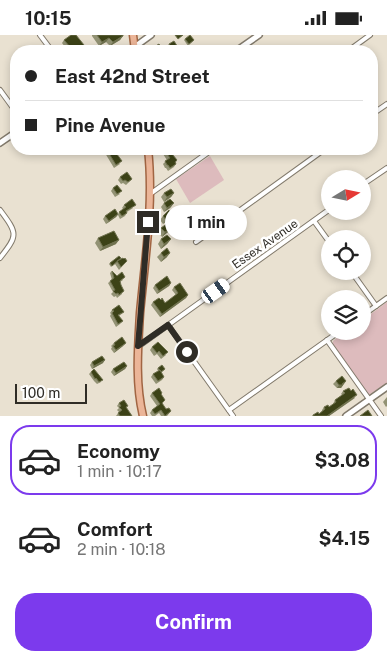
<!DOCTYPE html>
<html lang="en">
<head>
<meta charset="utf-8">
<style>
	:root { --surface:#fff; --page:#f2f2f2; --text:#222; --muted:#767676; --line:#e0e0e0; --accent:#7c3aed }
	body { margin:0; font-family:"Public Sans",sans-serif; background:var(--page); color:var(--text); height:100vh; display:flex; flex-direction:column; font-size:19px; white-space:nowrap }
	* { box-sizing:border-box; margin:0 }
	p { font-size:16px; color:var(--muted) }
	.icon { flex:none; width:28px; height:28px; fill:none; stroke:currentColor; stroke-width:2; stroke-linecap:round; stroke-linejoin:round }
	.map { position:relative; height:381px; overflow:hidden }
	.side { display:flex; flex-direction:column; background:var(--surface); flex:1 }
	.side>* { flex:none }
	.top-card { position:absolute; left:10px; top:10px; width:368px; height:110px; border-radius:20px; box-shadow:0 2px 8px #0003; display:grid; align-content:center; height:110px; padding:0 15px; background:var(--surface) }
	.needle { width:32px; rotate:80deg }
	.tools { position:absolute; left:321px; top:135px; display:grid; gap:10px }
	.tools a { display:grid; place-items:center; width:50px; height:50px; border-radius:50%; background:var(--surface); box-shadow:0 2px 8px #0003; font-size:25px }
	.scale { position:absolute; left:15px; bottom:12px; width:72px; box-sizing:border-box; padding-left:5px; border:2px solid #2f2c26; border-top:0; font-size:14px; line-height:18px; white-space:nowrap; color:#2f2c26; -webkit-text-stroke:4px #fff; paint-order:stroke }
	.end { position:absolute; width:22px; height:22px; margin:-11px; border:6px solid #2f2c26; background:#fff; box-shadow:0 0 0 2px #fff }
	.from { border-radius:50% }
	.bubble { position:absolute; height:35px; border-radius:18px; background:var(--surface); box-shadow:0 2px 8px #0003; font-size:16px; font-weight:700; line-height:35px; text-align:center }
	.car { position:absolute; width:15px; height:30px; margin:-15px -8px; border-radius:6px; box-shadow:0 0 4px 1px #0007; background:linear-gradient(#fff 24%,#345 0 40%,#fff 0 76%,#345 0 86%,#fff 0) }
	.top-card b { display:flex; align-items:center; gap:18px; height:48px; font-size:19px }
	.top-card b+b { border-top:1px solid var(--line) }
	.top-card i { width:12px; height:12px; background:var(--text) }
	ul { padding:9px 0 0; list-style:none }
	li { display:flex; align-items:center; gap:15px; height:70px; margin:0 10px 8px; padding:0 5px; border:2px solid transparent; border-radius:20px }
	li div { flex:1 }
	li b { display:block; font-size:19px }
	li em { font-style:normal; font-weight:700 }
	li.active { border-color:var(--accent) }
	li>.icon { width:45px; height:45px; stroke-width:1.5 }
	.primary-button { display:flex; gap:10px; margin-top:auto; padding:10px 15px }
	.primary-button a { flex:1; height:58px; border-radius:20px; background:var(--accent); color:#fff; font-size:20px; font-weight:700; line-height:58px; text-align:center }
	.status { display:flex; justify-content:space-between; align-items:center; height:35px; padding:0 25px; background:var(--surface); direction:ltr }
	.status svg { height:14px; fill:currentColor }
	.map>svg:first-child { display:block }
	.green { fill:#ddbbbd }
	.lines { fill:none; stroke-linecap:round; stroke-linejoin:round }
	.minor-casing { stroke:#827a6c; stroke-width:6 }
	.tertiary-casing { stroke:#827a6c; stroke-width:8 }
	.primary-casing { stroke:#a16543; stroke-width:9 }
	.minor { stroke:#fff; stroke-width:4 }
	.tertiary { stroke:#fff; stroke-width:5 }
	.primary { stroke:#ebb598; stroke-width:6 }
	.wall { fill:#929274 }
	.shaded-wall { fill:#70724f }
	.building { fill:#3c4217; stroke:#70724f }
	.route { stroke:#2f2c26; stroke-width:6 }
	.labels { text-anchor:middle; stroke-width:5; stroke-linejoin:round; paint-order:stroke }
	.street-label { font-size:12px; fill:#2f2c26; stroke:#fff }
</style>
</head>
<body>
<div class="status"><b>10:15</b><svg viewBox="0 0 49 12"><path d="M0 12V9h3v3zM5 12V6h3v6zM10 12V3h3v9zM15 12V0h3v12zM26 1h20v11H26zM47 4h2v5h-2z"/></svg></div>
<div class="map">
<svg width="387" height="381" viewBox="0 0 387 381">
	<rect width="100%" height="100%" fill="#e9e1d1"/>
	<g class="green">
		<path d="M210 121 224 145 190 168 176 144Z"/>
		<path d="M387 267V348L370 359H368L333 309V306L346 296H362L363 285Z"/>
	</g>
	<g class="lines">
		<g class="minor-casing">
			<g id="minor">
				<path d="M40 0 52 16"/>
				<path d="M348 16 370 0"/>
				<path d="M0 55 16 77"/>
				<path d="M371 80 387 69"/>
				<path d="M362 150 387 133"/>
				<path d="M150 159 213 114"/>
				<path d="M0 175C18 199 18 200 0 223"/>
				<path d="M314 186 330 208"/>
				<path d="M196 207 325 114"/>
				<path d="M351 236 376 271"/>
				<path d="M362 281 387 263"/>
				<path d="M168 290 233 381"/>
				<path d="M327 305 381 381"/>
				<path d="M139 311 330 174"/>
				<path d="M229 375 340 296"/>
			</g>
		</g>
		<g class="tertiary-casing">
			<g id="tertiary">
				<path d="M129 16 151 0"/>
				<path d="M236 16 259 0"/>
				<path d="M0 108 16 97"/>
				<path d="M346 381 387 352"/>
			</g>
		</g>
		<g class="primary-casing">
			<g id="primary">
				<path d="M133 0 135 16"/>
				<path d="M143 381C135 348 138 312 140 278 145 224 154 168 148 114"/>
			</g>
		</g>
		<use href="#minor" class="minor"/>
		<use href="#tertiary" class="tertiary"/>
		<use href="#primary" class="primary"/>
	</g>
	<g class="wall">
		<path d="M92 0H123L120 5 110 11 106 7 99 11 92 1Z"/>
		<path d="M185 4 194 5 188 11 184 5Z"/>
		<path d="M64 5 84 10 82 13 77 16H68L62 8Z"/>
		<path d="M169 9 177 16H169L167 12Z"/>
		<path d="M163 114H176L175 118 173 120 177 125 174 132 168 136 166 133H165L163 129 167 125 161 116Z"/>
		<path d="M107 115 120 129 114 133 105 118Z"/>
		<path d="M120 142 132 144 126 150 123 148 121 149 118 145Z"/>
		<path d="M113 153 120 159 115 162 111 156Z"/>
		<path d="M164 158H174L171 162 164 167 161 162Z"/>
		<path d="M164 168H174L170 173 164 177 161 172Z"/>
		<path d="M124 170 133 173 127 177 125 181 120 184 118 180 116 182 106 189 103 184 105 181 118 179 123 174 122 173Z"/>
		<path d="M172 180 169 184 163 189 160 185 163 181Z"/>
		<path d="M161 193 168 197 162 202 158 197Z"/>
		<path d="M98 203 116 209 100 216 95 208Z"/>
		<path d="M161 204H171L167 209 161 214 158 209Z"/>
		<path d="M161 218 167 222 161 227 157 222Z"/>
		<path d="M121 223 127 226 119 235 115 229 111 232 109 229 110 228Z"/>
		<path d="M112 236 117 241 123 245 120 247 122 259 117 263 116 261 114 262 111 259 113 257 108 248 112 245 110 238Z"/>
		<path d="M171 248 169 251 157 259 153 253 155 250Z"/>
		<path d="M174 252 188 260 186 263 160 282 151 270 153 267 161 265 165 268 176 260 172 255Z"/>
		<path d="M112 275 124 277 119 281 123 286 120 289 116 292 110 281 111 279 110 278Z"/>
		<path d="M114 308 123 311 114 318 111 314 112 312 111 311Z"/>
		<path d="M152 312 166 320 161 324 157 319 154 321 150 315Z"/>
		<path d="M92 327 103 328 92 334 90 330Z"/>
		<path d="M127 331 125 334 114 341 111 337 113 334Z"/>
		<path d="M158 333 165 334 161 338 164 342 162 345 156 349 151 342 153 339 158 336 157 334Z"/>
		<path d="M91 337 101 347 97 349 94 346 89 339Z"/>
		<path d="M336 346H346L341 353H337L333 349Z"/>
		<path d="M343 356 355 363 329 381H312L319 379 322 376V375L324 372H329L333 369 335 365 342 360 341 359Z"/>
		<path d="M152 358 161 360 165 365 162 369 166 374 171 376 167 381H161L159 378 155 381H152L150 378 152 375 157 371 150 361Z"/>
		<path d="M387 362V371L386 372 383 367Z"/>
		<path d="M119 368 126 373 132 381H116L119 377 117 375 119 373 117 371Z"/>
	</g>
	<g class="shaded-wall">
		<path d="M123 1 120 5 110 11 113 7Z"/>
		<path d="M109 3 106 7 99 11 102 7Z"/>
		<path d="M174 158 171 162 164 167 167 162Z"/>
		<path d="M174 168 170 173 164 177 167 173Z"/>
		<path d="M118 179 116 182 106 189 109 186Z"/>
		<path d="M172 180 169 184 163 189 166 185Z"/>
		<path d="M171 193 168 197 162 202 165 197Z"/>
		<path d="M171 204 167 209 161 214 164 209Z"/>
		<path d="M119 205 116 209 100 216 103 212Z"/>
		<path d="M170 218 167 222 161 227 164 222Z"/>
		<path d="M171 248 169 251 157 259 159 256Z"/>
		<path d="M188 260 186 263 160 282 162 279Z"/>
		<path d="M126 308 123 311 114 318 116 315Z"/>
		<path d="M105 325 103 328 92 334 94 331Z"/>
		<path d="M127 331 125 334 114 341 116 338Z"/>
		<path d="M346 346 341 353H337L339 350Z"/>
		<path d="M357 360 353 364 329 381H327Z"/>
	</g>
	<g class="building">
		<path d="M71 0H76L84 10 75 16H71L70 14 71 13 64 5Z"/>
		<path d="M97 0H123V1L113 7 109 3 102 7Z"/>
		<path d="M175 0H183L178 4Z"/>
		<path d="M190 0 194 5 189 9 185 4Z"/>
		<path d="M174 6 179 14 175 16H173L169 9Z"/>
		<path d="M159 9 162 14 158 16H151L149 15Z"/>
		<path d="M109 114H113L122 126 116 130 107 115Z"/>
		<path d="M164 114H176L177 115 172 119 177 125 175 127 176 129 170 133 168 130H167L165 126 170 123Z"/>
		<path d="M127 137 132 144 128 147 125 145 123 146 120 142Z"/>
		<path d="M117 150 122 156 117 159 113 153Z"/>
		<path d="M171 154 174 158 167 162 164 158Z"/>
		<path d="M132 164 136 170 126 176 127 178 122 181 119 177 126 172 124 170Z"/>
		<path d="M170 164 174 168 167 173 164 168Z"/>
		<path d="M115 174 118 179 109 186 105 181Z"/>
		<path d="M169 175 172 180 166 185 163 181Z"/>
		<path d="M168 188 171 193 165 197 161 193Z"/>
		<path d="M114 196 119 205 103 212 98 203Z"/>
		<path d="M167 200 171 204 164 209 161 204Z"/>
		<path d="M167 213 170 218 164 222 161 218Z"/>
		<path d="M119 221 121 223 112 231 110 228Z"/>
		<path d="M123 223 124 224 125 223 127 226 121 232 117 226Z"/>
		<path d="M112 236 117 241 122 237 125 242 120 246 121 250 124 256 119 260 118 258 116 259 113 256 115 255 110 246 114 243Z"/>
		<path d="M167 241 171 248 159 256 155 250Z"/>
		<path d="M180 248 188 260 162 279 153 267 159 263 161 265 162 263 165 268 178 258 174 252Z"/>
		<path d="M119 270 124 277 118 280 123 286 118 289 112 278 114 276 112 275Z"/>
		<path d="M122 302 126 308 116 315 113 311 115 310 114 308Z"/>
		<path d="M158 307 168 317 163 321 159 316 157 318 152 312Z"/>
		<path d="M102 321 105 325 94 331 92 327Z"/>
		<path d="M124 327 127 331 116 338 113 334Z"/>
		<path d="M162 330 165 334 161 337 158 333Z"/>
		<path d="M94 334 103 345 99 347 96 343 95 344 91 337Z"/>
		<path d="M160 335 164 342 158 346 153 339Z"/>
		<path d="M342 341 346 346 342 349 343 350H339L336 346Z"/>
		<path d="M159 353 162 358 161 359 165 365 162 368 166 374 169 373 171 376 165 381 161 375 155 379 152 375 160 369 152 358Z"/>
		<path d="M349 353 351 356 353 354 357 360 355 361 327 381H313V380L318 377 319 379 325 374 324 372 328 370 329 372 336 367 335 365 345 358 343 356Z"/>
		<path d="M124 365 128 371 126 372 132 381H120L118 378 122 375 119 372 121 371 119 368Z"/>
		<path d="M368 375 372 381H360Z"/>
	</g>
	<g class="lines">
		<path class="route" d="M148 187 138 311 168 290 187 317"/>
	</g>
	<g class="labels">
		<g class="street-label">
			<text transform="translate(265 209) rotate(-35)" y="4">Essex Avenue</text>
		</g>
	</g>
</svg>
<div class="tools">
<a><svg class="needle" viewBox="-14 -14 28 28"><path d="M0-13l5 13h-10z" fill="#e53935"/><path d="M0 13l5-13h-10z" fill="#767676"/></svg></a>
<a><svg class="icon" aria-label="locate" viewBox="0 0 24 24"><circle cx="12" cy="12" r="6"/><path d="M12 2v4M12 18v4M2 12h4M18 12h4"/></svg></a>
<a><svg class="icon" aria-label="layers" viewBox="0 0 24 24"><path d="M12 4l9 5-9 5-9-5zM3 14l9 5 9-5"/></svg></a>
</div>
<div class="scale">100 m</div>
<i class="end from" style="left:187px;top:317px"></i>
<i class="end" style="left:148px;top:187px"></i>
<div class="bubble" style="left:165px;top:170px;width:82px">1 min</div>
<i class="car" style="left:216px;top:256px;rotate:55deg"></i>
<div class="top-card">
<b><i class="from"></i>East 42nd Street</b>
<b><i></i>Pine Avenue</b>
</div>
</div>
<section class="side">
<ul>
<li class="active"><svg class="icon" aria-label="car" viewBox="0 0 24 24"><path d="M5 17H2v-5l4-1 3-4h7l3 4 3 1v5h-3M9 17h6M6 11h13"/><circle cx="7" cy="17" r="2"/><circle cx="17" cy="17" r="2"/></svg><div><b>Economy</b><p>1 min · 10:17</p></div><em>$3.08</em></li>
<li><svg class="icon" aria-label="car" viewBox="0 0 24 24"><path d="M5 17H2v-5l4-1 3-4h7l3 4 3 1v5h-3M9 17h6M6 11h13"/><circle cx="7" cy="17" r="2"/><circle cx="17" cy="17" r="2"/></svg><div><b>Comfort</b><p>2 min · 10:18</p></div><em>$4.15</em></li>
</ul>
<div class="primary-button"><a>Confirm</a></div>
</section>
</body>
</html>
